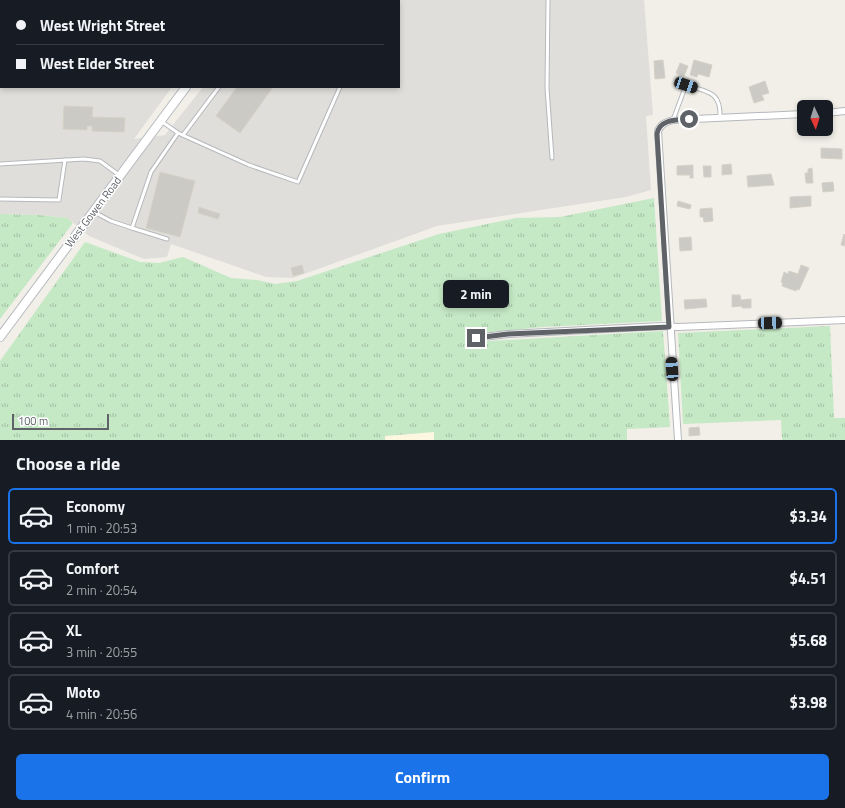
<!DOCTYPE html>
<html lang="en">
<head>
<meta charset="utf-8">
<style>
	:root { --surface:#171b24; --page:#20242c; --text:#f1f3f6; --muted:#9ea1a6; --line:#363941; --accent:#1a73e8 }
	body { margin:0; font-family:"Titillium Web",sans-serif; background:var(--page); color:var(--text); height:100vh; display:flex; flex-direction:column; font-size:15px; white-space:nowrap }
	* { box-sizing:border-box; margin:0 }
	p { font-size:13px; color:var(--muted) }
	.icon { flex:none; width:22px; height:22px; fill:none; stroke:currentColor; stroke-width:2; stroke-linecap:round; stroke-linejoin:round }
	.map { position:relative; height:440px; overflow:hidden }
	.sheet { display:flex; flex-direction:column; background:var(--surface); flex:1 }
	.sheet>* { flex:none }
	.top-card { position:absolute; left:0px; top:0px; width:400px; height:88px; box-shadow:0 2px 6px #0003; display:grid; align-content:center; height:88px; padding:0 16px; background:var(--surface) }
	.needle { width:26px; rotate:176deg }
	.controls { position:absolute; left:797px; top:100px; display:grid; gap:8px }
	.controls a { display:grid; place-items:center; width:36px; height:36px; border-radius:6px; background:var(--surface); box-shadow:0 2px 6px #0003; font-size:20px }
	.scale { position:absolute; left:12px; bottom:10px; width:97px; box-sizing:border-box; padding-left:4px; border:2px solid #5f6368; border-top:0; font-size:11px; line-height:14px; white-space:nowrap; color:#5f6368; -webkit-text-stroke:3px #fff; paint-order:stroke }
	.end { position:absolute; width:18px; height:18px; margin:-9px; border:5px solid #5f6368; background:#fff; box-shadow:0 0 0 2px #fff }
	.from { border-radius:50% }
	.bubble { position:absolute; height:28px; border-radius:6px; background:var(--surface); box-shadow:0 2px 6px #0003; font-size:13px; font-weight:700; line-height:28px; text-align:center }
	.car { position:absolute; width:12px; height:24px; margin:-12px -6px; border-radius:5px; box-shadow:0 0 3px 1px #0007; background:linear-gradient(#222 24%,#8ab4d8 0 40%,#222 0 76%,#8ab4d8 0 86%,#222 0) }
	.top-card b { display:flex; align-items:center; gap:14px; height:38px; font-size:15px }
	.top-card b+b { border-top:1px solid var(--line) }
	.top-card i { width:10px; height:10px; background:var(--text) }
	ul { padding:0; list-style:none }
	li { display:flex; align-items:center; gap:12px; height:56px; margin:0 8px 6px; padding:0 8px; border:2px solid var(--line); border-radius:6px }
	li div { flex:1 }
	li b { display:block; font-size:15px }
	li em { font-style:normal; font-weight:700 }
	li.active { border-color:var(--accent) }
	li>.icon { width:36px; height:36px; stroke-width:1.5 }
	h2 { padding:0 16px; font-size:18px; line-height:48px }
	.action { display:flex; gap:8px; margin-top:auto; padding:8px 16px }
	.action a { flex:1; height:46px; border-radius:6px; background:var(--accent); color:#fff; font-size:16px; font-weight:700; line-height:46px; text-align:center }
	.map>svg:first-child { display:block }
	.commercial { fill:#fef7e0 }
	.industrial { fill:#e0deda }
	.grass { fill:url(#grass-tufts) }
	.building { fill:#cccac5; stroke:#d6d1c6 }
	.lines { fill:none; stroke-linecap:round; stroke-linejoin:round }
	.lane-casing { stroke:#b5b8bc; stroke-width:5 }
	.street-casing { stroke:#b5b8bc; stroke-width:8 }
	.secondary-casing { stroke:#b6babf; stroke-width:10 }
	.lane { stroke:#fff; stroke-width:3 }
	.street { stroke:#fff; stroke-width:6 }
	.secondary { stroke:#fff; stroke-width:8 }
	.route { stroke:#5f6368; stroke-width:5 }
	.labels { text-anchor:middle; stroke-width:3; stroke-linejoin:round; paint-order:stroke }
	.street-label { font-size:11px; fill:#5f6368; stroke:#fff }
</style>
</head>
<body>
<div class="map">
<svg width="845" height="440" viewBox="0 0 845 440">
	<defs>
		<pattern id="grass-tufts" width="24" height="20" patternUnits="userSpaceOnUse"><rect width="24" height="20" fill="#c5e8c5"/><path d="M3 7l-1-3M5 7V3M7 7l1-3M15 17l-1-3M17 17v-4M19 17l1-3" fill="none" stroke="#a3c0a4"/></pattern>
	</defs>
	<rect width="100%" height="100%" fill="#f1efe8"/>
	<path class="commercial" d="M434 432V440H385L384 436Z"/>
	<path class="industrial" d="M0 0H232L1 1V87H172L134 139 165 135 203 87H399V1H258L259 0H644L653 115 646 116 651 190 626 197 437 226 293 278 266 277 171 244 167 257 144 259 89 236 68 218 39 215 0 214Z"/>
	<g class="grass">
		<path d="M654 198 662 321 542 327 472 334 473 342 663 331 670 427 627 429V440H434V432L385 436V440H0V361L85 242 140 262 159 263 183 257 231 278 257 280 275 284 297 281 439 234 516 218 560 217Z"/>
		<path d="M0 214 39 215 68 218 73 223 0 319Z"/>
		<path d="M830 326 834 418H845V440H782L781 420 683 424 678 333Z"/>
	</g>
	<g class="building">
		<path d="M0 0H70L1 1V44Z"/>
		<path d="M663 60 665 78 655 79 654 61Z"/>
		<path d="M694 60 712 65 709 77 698 74 697 77 690 75Z"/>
		<path d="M680 63 688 66 684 76 676 73Z"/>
		<path d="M765 81 769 93 762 95 764 100 754 103 749 87Z"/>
		<path d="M237 87H273L240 133 216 116Z"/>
		<path d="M64 106 93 107 92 117 125 118 124 132 92 131V126H87V130L63 129Z"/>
		<path d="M821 148 842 149V159L821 158Z"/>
		<path d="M731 164 732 174 722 175V165Z"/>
		<path d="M693 165V178H690V175H677V166Z"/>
		<path d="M703 166H711V177H704Z"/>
		<path d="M812 168 813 183H806L805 173H808V169Z"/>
		<path d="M160 172 195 181 180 237 146 228Z"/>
		<path d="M771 174 774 185 748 187 747 176Z"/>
		<path d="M833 182 834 191 823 192 822 183Z"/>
		<path d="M811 196V206L790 208V197Z"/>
		<path d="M678 201 691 205 690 209 677 206Z"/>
		<path d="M199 207 220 214 218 219 198 213Z"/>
		<path d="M712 208 713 221 704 222 703 217H700V209Z"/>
		<path d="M844 234 845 235V246L841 245Z"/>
		<path d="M691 237 692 250 680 251 679 238Z"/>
		<path d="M302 265 304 273 293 276 291 268Z"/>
		<path d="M801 265 809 268 799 290 797 289 796 291 782 286 783 283 781 282 784 272 788 274 789 271 798 274Z"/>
		<path d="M732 295H740L741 300 751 299V308H742V306L732 307Z"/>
		<path d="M706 299 707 307 685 309 684 300Z"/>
		<path d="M699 427 700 435 689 436V428Z"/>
	</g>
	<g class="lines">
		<g class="lane-casing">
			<g id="lane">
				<path d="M548 0 547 88 552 158"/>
				<path d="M100 1V0"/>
				<path d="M673 120 686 85C707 92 721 91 720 117"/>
				<path d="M178 133 249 165 298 182 340 87"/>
				<path d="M183 135 219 87"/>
				<path d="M0 164 84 159 100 161 119 175"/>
				<path d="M0 199 59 200 65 160"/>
				<path d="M94 212 111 221 132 228 151 172 178 133 161 121"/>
				<path d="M132 228 167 239"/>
			</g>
		</g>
		<g class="street-casing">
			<g id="street">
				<path d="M0 61H1"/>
				<path d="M826 113 845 111"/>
				<path d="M475 338 508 334 662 326 678 327 845 320"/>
				<path d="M678 440 658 131C661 124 666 122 673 120L804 114"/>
			</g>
		</g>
		<g class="secondary-casing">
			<g id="secondary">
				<path d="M244 1 245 0"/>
				<path d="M0 337 186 87"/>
			</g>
		</g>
		<use href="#lane" class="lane"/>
		<use href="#street" class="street"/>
		<use href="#secondary" class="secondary"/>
	</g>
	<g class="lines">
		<path class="route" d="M476 338 508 334 669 327 657 134C659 119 677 120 689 119"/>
	</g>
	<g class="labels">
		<g class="street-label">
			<text transform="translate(93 212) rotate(-53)" y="4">West Gowen Road</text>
		</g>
	</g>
</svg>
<div class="controls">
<a><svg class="needle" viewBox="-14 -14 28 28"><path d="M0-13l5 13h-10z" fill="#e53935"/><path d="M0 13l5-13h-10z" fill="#9ea1a6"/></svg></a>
</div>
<div class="scale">100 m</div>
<i class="end from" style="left:689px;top:119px"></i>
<i class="end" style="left:476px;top:338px"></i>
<div class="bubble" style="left:443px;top:280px;width:66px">2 min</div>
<i class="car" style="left:686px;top:85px;rotate:108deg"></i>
<i class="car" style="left:770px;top:323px;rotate:88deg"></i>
<i class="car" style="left:672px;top:369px;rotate:356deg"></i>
<div class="top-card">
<b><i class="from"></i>West Wright Street</b>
<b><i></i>West Elder Street</b>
</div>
</div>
<section class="sheet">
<h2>Choose a ride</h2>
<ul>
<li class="active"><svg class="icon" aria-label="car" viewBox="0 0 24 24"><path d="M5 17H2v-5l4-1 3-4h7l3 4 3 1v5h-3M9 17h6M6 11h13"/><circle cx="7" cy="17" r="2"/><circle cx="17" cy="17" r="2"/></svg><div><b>Economy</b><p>1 min · 20:53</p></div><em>$3.34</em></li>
<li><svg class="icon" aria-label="car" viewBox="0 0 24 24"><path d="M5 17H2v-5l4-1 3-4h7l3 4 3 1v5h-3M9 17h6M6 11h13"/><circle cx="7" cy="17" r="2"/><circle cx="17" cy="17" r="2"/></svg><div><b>Comfort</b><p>2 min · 20:54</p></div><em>$4.51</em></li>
<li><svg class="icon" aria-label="car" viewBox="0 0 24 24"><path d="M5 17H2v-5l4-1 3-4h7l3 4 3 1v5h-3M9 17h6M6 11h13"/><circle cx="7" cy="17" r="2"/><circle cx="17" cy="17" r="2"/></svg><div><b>XL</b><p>3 min · 20:55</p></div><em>$5.68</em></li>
<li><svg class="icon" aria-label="car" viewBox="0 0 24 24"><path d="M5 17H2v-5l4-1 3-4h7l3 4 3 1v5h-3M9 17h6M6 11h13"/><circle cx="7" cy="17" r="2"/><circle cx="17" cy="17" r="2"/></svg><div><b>Moto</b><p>4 min · 20:56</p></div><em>$3.98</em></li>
</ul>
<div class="action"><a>Confirm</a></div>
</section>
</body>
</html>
